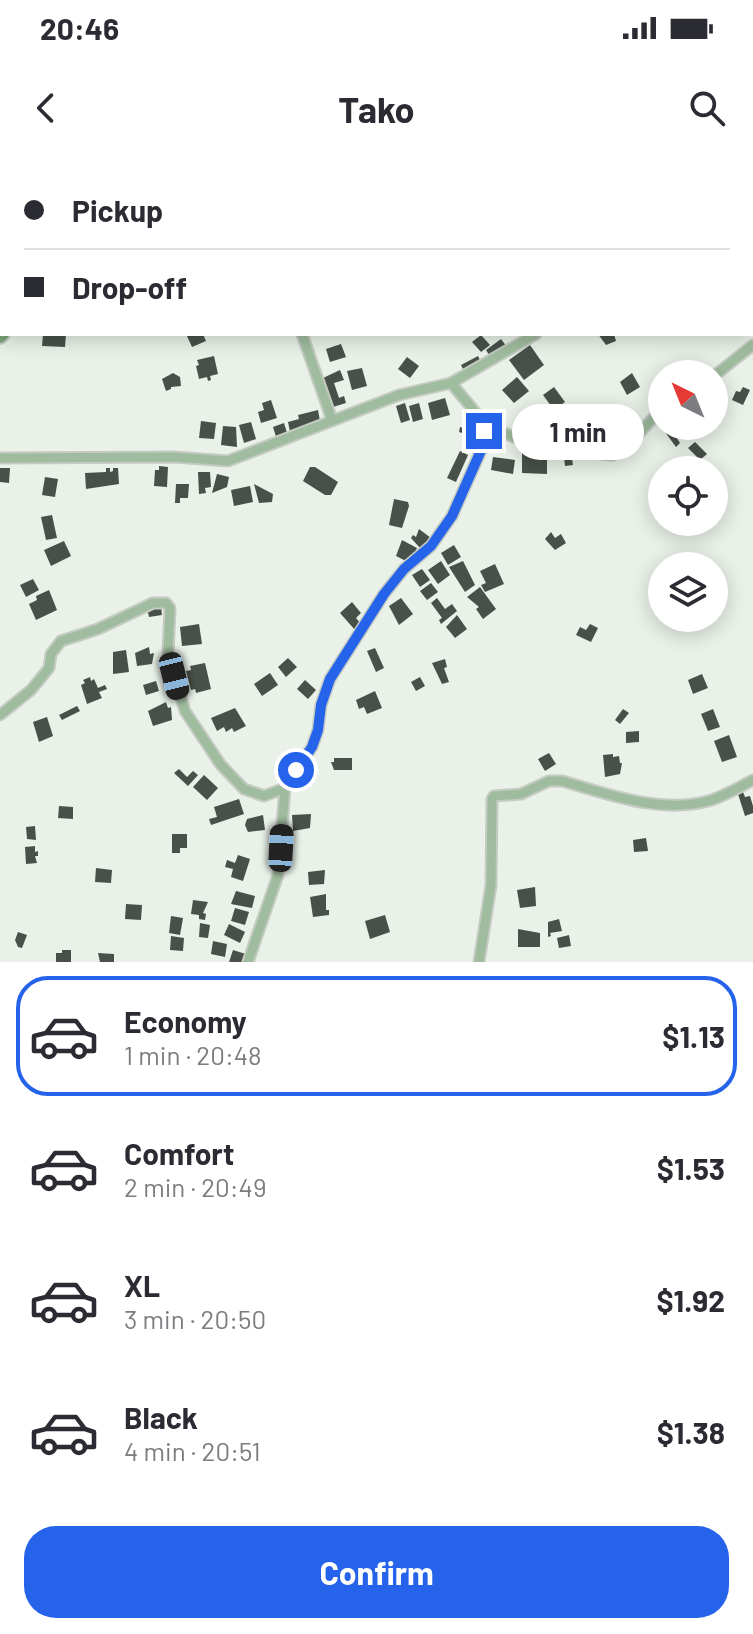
<!DOCTYPE html>
<html lang="en">
<head>
<meta charset="utf-8">
<style>
	:root { --surface:#fff; --page:#f7f7f7; --text:#2b2b33; --muted:#7c7c81; --line:#e1e1e2; --accent:#2563eb }
	body { margin:0; font-family:Barlow,sans-serif; background:var(--page); color:var(--text); height:100vh; display:flex; flex-direction:column; font-size:30px; white-space:nowrap }
	* { box-sizing:border-box; margin:0 }
	p { font-size:26px; color:var(--muted) }
	.icon { flex:none; width:44px; height:44px; fill:none; stroke:currentColor; stroke-width:2; stroke-linecap:round; stroke-linejoin:round }
	.map { position:relative; height:802px; overflow:hidden }
	.details { display:flex; flex-direction:column; background:var(--surface); flex:1 }
	.details>* { flex:none }
	.banner { position:absolute; left:0px; top:0px; width:754px; height:176px; box-shadow:0 4px 20px #0003; display:grid; align-content:center; height:176px; padding:0 24px; background:var(--surface) }
	.needle { width:52px; rotate:317deg }
	.fabs { position:absolute; left:648px; top:200px; display:grid; gap:16px }
	.fabs a { display:grid; place-items:center; width:80px; height:80px; border-radius:50%; background:var(--surface); box-shadow:0 4px 20px #0003; font-size:40px }
	.end { position:absolute; width:36px; height:36px; margin:-18px; border:10px solid #2563eb; background:#fff; box-shadow:0 0 0 4px #fff }
	.from { border-radius:50% }
	.bubble { position:absolute; height:56px; border-radius:28px; background:var(--surface); box-shadow:0 4px 20px #0003; font-size:26px; font-weight:700; line-height:56px; text-align:center }
	.car { position:absolute; width:24px; height:48px; margin:-24px -12px; border-radius:10px; box-shadow:0 0 6px 2px #0007; background:linear-gradient(#222 24%,#8ab4d8 0 40%,#222 0 76%,#8ab4d8 0 86%,#222 0) }
	.banner b { display:flex; align-items:center; gap:28px; height:76px; font-size:30px }
	.banner b+b { border-top:2px solid var(--line) }
	.banner i { width:20px; height:20px; background:var(--text) }
	ul { padding:14px 0 0; list-style:none }
	li { display:flex; align-items:center; gap:24px; height:120px; margin:0 16px 12px; padding:0 8px; border:4px solid transparent; border-radius:32px }
	li div { flex:1 }
	li b { display:block; font-size:30px }
	li em { font-style:normal; font-weight:700 }
	li.selected { border-color:var(--accent) }
	li>.icon { width:72px; height:72px; stroke-width:1.5 }
	.action { display:flex; gap:16px; margin-top:auto; padding:16px 24px }
	.action a { flex:1; height:92px; border-radius:32px; background:var(--accent); color:#fff; font-size:32px; font-weight:700; line-height:92px; text-align:center }
	.status { display:flex; justify-content:space-between; align-items:center; height:56px; padding:0 40px; background:var(--surface); direction:ltr }
	.status svg { height:22px; fill:currentColor }
	header { display:flex; justify-content:space-between; align-items:center; height:104px; padding:0 24px; background:var(--surface); font-size:36px; font-weight:700 }
	.map>svg:first-child { display:block }
	.building { fill:#495049 }
	.lines { fill:none; stroke-linecap:round; stroke-linejoin:round }
	.street-casing { stroke:#c4cbc3; stroke-width:13 }
	.secondary-casing { stroke:#c4cbc3; stroke-width:16 }
	.street { stroke:#a0bc9e; stroke-width:9 }
	.secondary { stroke:#7aa276; stroke-width:12 }
	.route { stroke:#2563eb; stroke-width:10 }
</style>
</head>
<body>
<div class="status"><b>20:46</b><svg viewBox="0 0 49 12"><path d="M0 12V9h3v3zM5 12V6h3v6zM10 12V3h3v9zM15 12V0h3v12zM26 1h20v11H26zM47 4h2v5h-2z"/></svg></div>
<header><svg class="icon" aria-label="back" viewBox="0 0 24 24"><path d="M15 5l-7 7 7 7"/></svg>Tako<svg class="icon" aria-label="search" viewBox="0 0 24 24"><circle cx="10" cy="10" r="6"/><path d="M15 15l6 6"/></svg></header>
<div class="map">
<svg width="753" height="802" viewBox="0 0 753 802">
	<rect width="100%" height="100%" fill="#e9f1e8"/>
	<g class="building">
		<path d="M43 174H66L65 187 42 186Z"/>
		<path d="M186 174H203L206 181 192 187Z"/>
		<path d="M598 174H614L616 181 606 185Z"/>
		<path d="M481 175 490 185 481 192 472 182Z"/>
		<path d="M501 179 507 187 491 198 486 190Z"/>
		<path d="M341 184 346 197 330 202 326 189Z"/>
		<path d="M530 185 544 205 524 220 509 200Z"/>
		<path d="M214 196 218 214 210 216 211 220 208 221 207 217 199 219 196 206 199 205 197 200Z"/>
		<path d="M478 196 482 204 465 213 461 205Z"/>
		<path d="M407 197 419 206 410 218 398 209Z"/>
		<path d="M362 208 367 226 352 230 347 211Z"/>
		<path d="M340 210 344 220 334 223 339 238 344 236 346 243 333 247 323 218Z"/>
		<path d="M173 213 180 217 181 226 171 227V229L166 231 162 219Z"/>
		<path d="M632 213 640 227 627 235 620 222Z"/>
		<path d="M517 217 529 231 514 243 502 230Z"/>
		<path d="M554 227 565 242 554 250 543 235Z"/>
		<path d="M743 227 750 230 743 245 732 240 736 231 740 232Z"/>
		<path d="M445 238 450 255 432 260 428 243Z"/>
		<path d="M271 240 277 258 261 263 258 252 264 250 262 243Z"/>
		<path d="M405 243 410 260 401 263 396 246Z"/>
		<path d="M419 243 423 259 413 262 409 246Z"/>
		<path d="M318 250 320 261 310 263 311 266 290 272 288 262 299 259 298 255Z"/>
		<path d="M201 261 216 263 214 279 199 278Z"/>
		<path d="M251 262 256 279 244 283 239 265Z"/>
		<path d="M284 263 288 276 277 280 273 267Z"/>
		<path d="M223 266 236 267 237 287 221 285Z"/>
		<path d="M667 266H674L681 275 677 278 680 283 676 287 665 272 669 268Z"/>
		<path d="M460 267 474 272 469 285 462 283 465 274 459 272Z"/>
		<path d="M695 282 707 294 700 300 688 288Z"/>
		<path d="M570 286 573 305 565 306 563 287Z"/>
		<path d="M522 289 547 290V314L522 313Z"/>
		<path d="M460 291 468 295 456 322 447 318Z"/>
		<path d="M493 297 515 300 513 314 491 310Z"/>
		<path d="M159 306 168 307 167 327 154 326 155 310H159Z"/>
		<path d="M310 307H315L338 322 331 335H325L303 321Z"/>
		<path d="M0 308H10L9 323 0 322Z"/>
		<path d="M106 308H110V312L113 311V308H118L119 324 86 329 85 313 106 312Z"/>
		<path d="M198 312H210L211 327 205 328 206 333 199 334Z"/>
		<path d="M217 314 229 317 227 327 212 333Z"/>
		<path d="M45 317 58 319 55 337 42 335Z"/>
		<path d="M176 324H189L188 338H180V343H175Z"/>
		<path d="M254 324 273 334 272 342 259 343Z"/>
		<path d="M250 326 253 342 234 346 231 330Z"/>
		<path d="M394 339 408 342 409 346 402 368 389 365Z"/>
		<path d="M52 355 57 378 46 380 41 357Z"/>
		<path d="M419 369 431 378 420 388 411 378 413 375 416 377Z"/>
		<path d="M551 372 555 378 561 374 566 383 555 390 545 379Z"/>
		<path d="M402 380 417 388 410 403 396 396Z"/>
		<path d="M64 381 71 396 51 406 44 390Z"/>
		<path d="M454 385 461 397 448 405 441 393Z"/>
		<path d="M441 401 450 415 438 424 428 410Z"/>
		<path d="M463 401 475 425 465 432 449 407Z"/>
		<path d="M495 404 504 424 485 432 481 425 486 423 480 411Z"/>
		<path d="M422 409 430 420 420 427 412 415Z"/>
		<path d="M33 419 39 430 26 437 20 425Z"/>
		<path d="M431 423 438 432 427 440 420 431Z"/>
		<path d="M480 427 496 449 483 459 476 449 479 447 467 437Z"/>
		<path d="M49 430 57 450 36 460 29 444 37 440 36 436Z"/>
		<path d="M401 438 413 454 399 465 389 446Z"/>
		<path d="M437 438 445 449 452 444 457 451 441 464 439 460 442 458 431 443Z"/>
		<path d="M352 442 361 453 356 458 361 464 355 470 340 453Z"/>
		<path d="M161 446 162 455 149 457 147 448Z"/>
		<path d="M457 455 467 469 455 478 446 467Z"/>
		<path d="M199 464 202 484 182 486 180 467Z"/>
		<path d="M590 464 598 468 591 482 576 475 580 467 586 470Z"/>
		<path d="M149 487 150 494 154 493 152 504 137 506 135 493Z"/>
		<path d="M375 488 384 508 376 512 367 491Z"/>
		<path d="M126 490 129 512 113 514V492Z"/>
		<path d="M288 498 297 507 286 517 278 507Z"/>
		<path d="M445 499 447 507 444 508 449 522 442 524 432 503Z"/>
		<path d="M205 503 211 529 196 533 195 529 191 530 186 511 191 510 190 506Z"/>
		<path d="M270 513 278 525 262 536 254 524Z"/>
		<path d="M702 514 708 528 693 534 688 520Z"/>
		<path d="M90 517 91 521 94 519 98 528 105 525 107 529 99 532 102 538 87 544 81 525 85 523 83 520Z"/>
		<path d="M420 517 425 526 416 531 411 522Z"/>
		<path d="M305 520 316 530 308 539 297 529Z"/>
		<path d="M156 521 159 531 146 535 143 525Z"/>
		<path d="M375 531 382 548 367 554 364 547 359 549 356 540Z"/>
		<path d="M166 542 168 548 171 547 172 560 153 566 148 551Z"/>
		<path d="M77 546 80 551 62 560 59 555Z"/>
		<path d="M235 548 246 566 234 572 232 568 226 572 224 567 217 571 211 558Z"/>
		<path d="M623 549 629 553 620 564 615 560Z"/>
		<path d="M713 549 720 567 708 571 701 554Z"/>
		<path d="M47 557 53 576 39 582 33 562Z"/>
		<path d="M639 571V582L626 583V572Z"/>
		<path d="M729 575 737 597 722 602 714 581Z"/>
		<path d="M549 593 556 604 545 611 538 599Z"/>
		<path d="M613 594V597L619 596 620 603H622L620 614 605 617 603 595Z"/>
		<path d="M334 598H352V610H334L331 602H334Z"/>
		<path d="M179 609 187 617 193 611 198 615 188 626 174 613Z"/>
		<path d="M204 615 218 628 207 640 193 627Z"/>
		<path d="M743 632 745 637 750 636 753 646V653L745 656 738 634Z"/>
		<path d="M239 639 244 654 211 665 209 659 217 657 214 647Z"/>
		<path d="M59 646 73 647V659L58 658Z"/>
		<path d="M311 654 310 668 293 671 292 655Z"/>
		<path d="M263 655 265 670 248 672 245 665 247 659Z"/>
		<path d="M35 666 36 680 27 679 26 667Z"/>
		<path d="M172 674H187V688H180V693H172Z"/>
		<path d="M646 678 648 691 634 692 633 680Z"/>
		<path d="M35 686V692L38 691V696H35L37 703 26 704 25 687Z"/>
		<path d="M238 695 250 699 243 721 231 717 233 709 225 707 227 700 235 703Z"/>
		<path d="M96 708 112 710 111 723 95 722Z"/>
		<path d="M325 710 324 724 309 725 308 712Z"/>
		<path d="M535 727 536 746 520 748 517 730Z"/>
		<path d="M236 731 255 736 252 748 231 744Z"/>
		<path d="M326 734V750H329V755L313 757 310 737Z"/>
		<path d="M193 740 208 742 203 753 206 754 205 760 199 759V755L191 754Z"/>
		<path d="M126 744 142 745 141 760 125 759Z"/>
		<path d="M235 748 249 752 245 765 231 761Z"/>
		<path d="M385 755 390 772 370 779 365 761Z"/>
		<path d="M171 756 183 758 180 775 169 773Z"/>
		<path d="M559 759 562 771 550 773 551 776 548 777V762Z"/>
		<path d="M200 763 210 765 208 778 199 777Z"/>
		<path d="M229 764 245 772 240 783 224 775Z"/>
		<path d="M518 769 540 773V787H518Z"/>
		<path d="M18 772 27 775 22 788 18 787 15 780Z"/>
		<path d="M569 775 571 786 559 788 557 778Z"/>
		<path d="M171 776 184 778 183 791 170 790Z"/>
		<path d="M213 781 227 784 225 797 211 794Z"/>
		<path d="M62 790H71V802H56V793H62Z"/>
		<path d="M233 790 249 795 247 802H229Z"/>
		<path d="M98 793 114 794V802H100Z"/>
	</g>
	<g class="lines">
		<g class="street-casing">
			<g id="street">
				<path d="M752 52H753"/>
				<path d="M302 174 332 260"/>
				<path d="M714 216 753 185"/>
				<path d="M482 264 519 279 561 282 601 294 612 295 623 290 662 249"/>
				<path d="M0 298 174 297 228 301 399 235 451 223 536 174"/>
				<path d="M0 555 31 530 49 508 51 494 61 481 98 469 153 443H166L170 448 168 493 185 551 221 605 244 629 264 636 285 628"/>
				<path d="M248 802 278 715 285 628 312 587 318 570 321 545 330 519 384 434 404 409 431 386 452 356 483 286 484 271 481 259 451 223"/>
				<path d="M479 802 491 725 492 639 494 636 521 634 549 621H562C608 634 659 654 708 641 723 637 739 627 753 620"/>
			</g>
		</g>
		<g class="secondary-casing">
			<g id="secondary">
				<path d="M221 2 222 0"/>
				<path d="M0 177 3 174"/>
			</g>
		</g>
		<use href="#street" class="street"/>
		<use href="#secondary" class="secondary"/>
	</g>
	<g class="lines">
		<path class="route" d="M296 610 312 587 318 570 321 545 330 519 384 434 404 409 431 386 452 356 483 286 484 271"/>
	</g>
</svg>
<div class="fabs">
<a><svg class="needle" viewBox="-14 -14 28 28"><path d="M0-13l5 13h-10z" fill="#e53935"/><path d="M0 13l5-13h-10z" fill="#7c7c81"/></svg></a>
<a><svg class="icon" aria-label="locate" viewBox="0 0 24 24"><circle cx="12" cy="12" r="6"/><path d="M12 2v4M12 18v4M2 12h4M18 12h4"/></svg></a>
<a><svg class="icon" aria-label="layers" viewBox="0 0 24 24"><path d="M12 4l9 5-9 5-9-5zM3 14l9 5 9-5"/></svg></a>
</div>
<i class="end from" style="left:296px;top:610px"></i>
<i class="end" style="left:484px;top:271px"></i>
<div class="bubble" style="left:512px;top:244px;width:132px">1 min</div>
<i class="car" style="left:174px;top:516px;rotate:166deg"></i>
<i class="car" style="left:281px;top:688px;rotate:3deg"></i>
<div class="banner">
<b><i class="from"></i>Pickup</b>
<b><i></i>Drop-off</b>
</div>
</div>
<section class="details">
<ul>
<li class="selected"><svg class="icon" aria-label="car" viewBox="0 0 24 24"><path d="M5 17H2v-5l4-1 3-4h7l3 4 3 1v5h-3M9 17h6M6 11h13"/><circle cx="7" cy="17" r="2"/><circle cx="17" cy="17" r="2"/></svg><div><b>Economy</b><p>1 min · 20:48</p></div><em>$1.13</em></li>
<li><svg class="icon" aria-label="car" viewBox="0 0 24 24"><path d="M5 17H2v-5l4-1 3-4h7l3 4 3 1v5h-3M9 17h6M6 11h13"/><circle cx="7" cy="17" r="2"/><circle cx="17" cy="17" r="2"/></svg><div><b>Comfort</b><p>2 min · 20:49</p></div><em>$1.53</em></li>
<li><svg class="icon" aria-label="car" viewBox="0 0 24 24"><path d="M5 17H2v-5l4-1 3-4h7l3 4 3 1v5h-3M9 17h6M6 11h13"/><circle cx="7" cy="17" r="2"/><circle cx="17" cy="17" r="2"/></svg><div><b>XL</b><p>3 min · 20:50</p></div><em>$1.92</em></li>
<li><svg class="icon" aria-label="car" viewBox="0 0 24 24"><path d="M5 17H2v-5l4-1 3-4h7l3 4 3 1v5h-3M9 17h6M6 11h13"/><circle cx="7" cy="17" r="2"/><circle cx="17" cy="17" r="2"/></svg><div><b>Black</b><p>4 min · 20:51</p></div><em>$1.38</em></li>
</ul>
<div class="action"><a>Confirm</a></div>
</section>
</body>
</html>
